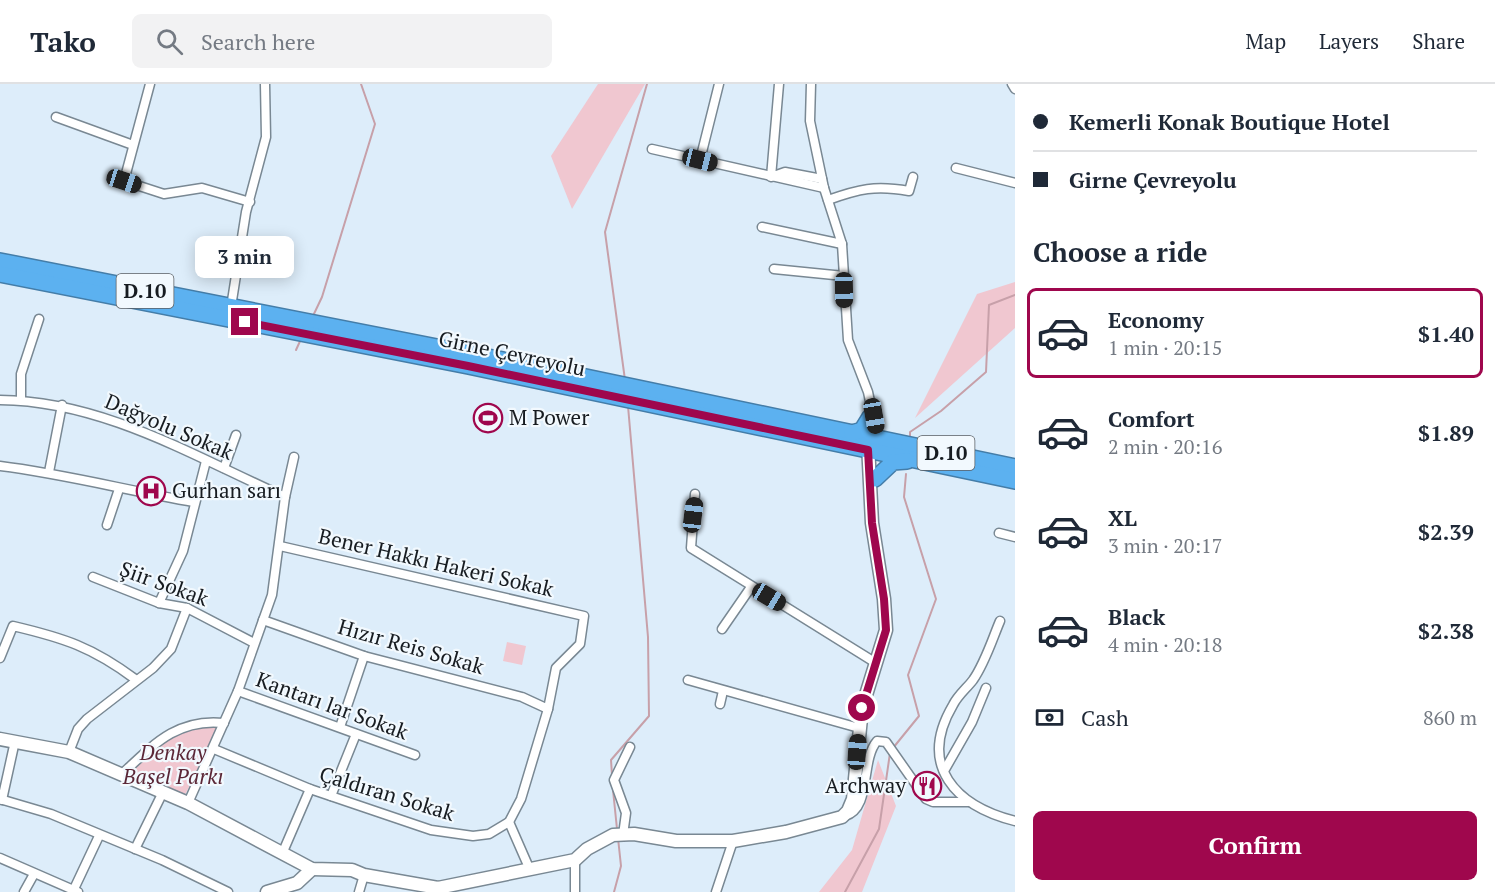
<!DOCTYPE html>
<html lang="en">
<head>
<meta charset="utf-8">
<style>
	:root { --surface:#fff; --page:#f2f2f3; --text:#1f2937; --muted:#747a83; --line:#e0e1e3; --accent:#9f074d }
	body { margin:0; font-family:"PT Serif",serif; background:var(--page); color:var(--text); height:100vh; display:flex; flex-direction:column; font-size:22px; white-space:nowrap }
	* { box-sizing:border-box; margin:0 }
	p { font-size:20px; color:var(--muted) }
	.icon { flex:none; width:33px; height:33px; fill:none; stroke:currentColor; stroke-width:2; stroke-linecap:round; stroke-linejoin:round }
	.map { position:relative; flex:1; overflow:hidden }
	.side { display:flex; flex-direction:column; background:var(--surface); width:480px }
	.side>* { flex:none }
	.guide { display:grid; align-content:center; height:132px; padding:0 18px; background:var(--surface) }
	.end { position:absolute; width:27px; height:27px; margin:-14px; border:8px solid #9f074d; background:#fff; box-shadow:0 0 0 3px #fff }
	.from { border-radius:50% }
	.bubble { position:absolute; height:42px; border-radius:9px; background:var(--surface); box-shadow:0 3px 15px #0003; font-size:20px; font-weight:600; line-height:42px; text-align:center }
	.car { position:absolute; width:18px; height:36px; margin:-18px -9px; border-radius:8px; box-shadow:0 0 4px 2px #0007; background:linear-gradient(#222 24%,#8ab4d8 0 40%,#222 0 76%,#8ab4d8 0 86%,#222 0) }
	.guide b { display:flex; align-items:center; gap:21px; height:57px; font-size:22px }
	.guide b+b { border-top:2px solid var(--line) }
	.guide i { width:15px; height:15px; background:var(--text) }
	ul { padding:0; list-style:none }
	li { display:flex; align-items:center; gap:18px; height:90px; margin:0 12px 9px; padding:0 6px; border:3px solid transparent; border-radius:9px }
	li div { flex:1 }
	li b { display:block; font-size:22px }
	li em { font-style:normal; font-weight:600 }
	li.active { border-color:var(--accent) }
	li>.icon { width:54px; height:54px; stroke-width:1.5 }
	h2 { padding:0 18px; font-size:27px; line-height:72px }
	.pay { display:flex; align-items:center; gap:15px; height:66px; padding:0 18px; font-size:22px }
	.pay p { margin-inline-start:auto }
	.primary-button { display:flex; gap:12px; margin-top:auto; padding:12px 18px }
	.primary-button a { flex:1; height:69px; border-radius:9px; background:var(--accent); color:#fff; font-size:24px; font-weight:600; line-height:69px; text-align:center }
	header { display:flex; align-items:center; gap:36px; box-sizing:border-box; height:84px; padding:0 30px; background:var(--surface); border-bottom:2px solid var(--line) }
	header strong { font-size:28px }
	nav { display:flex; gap:33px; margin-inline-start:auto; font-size:21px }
	.search { width:420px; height:54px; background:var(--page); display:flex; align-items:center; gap:15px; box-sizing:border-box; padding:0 21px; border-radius:9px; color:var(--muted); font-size:22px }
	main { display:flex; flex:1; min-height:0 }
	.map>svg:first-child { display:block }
	.green { fill:#f0c7d0 }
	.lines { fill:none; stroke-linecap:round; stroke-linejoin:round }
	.stream { stroke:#c7a0a9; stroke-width:2 }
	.street-casing { stroke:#798893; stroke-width:11 }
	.secondary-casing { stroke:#798893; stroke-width:15 }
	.highway-casing { stroke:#447da8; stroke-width:18 }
	.street { stroke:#fff; stroke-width:8 }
	.secondary { stroke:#fff; stroke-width:12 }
	.highway { stroke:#5cb1f0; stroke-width:15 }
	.route { stroke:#9f074d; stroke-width:8 }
	.labels { text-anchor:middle; stroke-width:4.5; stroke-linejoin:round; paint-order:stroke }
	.shield { fill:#f2f9fe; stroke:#595e63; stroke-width:1.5 }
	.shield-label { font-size:20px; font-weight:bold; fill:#171c21 }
	.street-label { font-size:21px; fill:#171c21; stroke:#f2f9fe }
	.poi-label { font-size:21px; fill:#171c21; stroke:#f2f9fe; text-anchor:start }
	.park-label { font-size:21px; font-style:italic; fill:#5b2737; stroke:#f2f9fe }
</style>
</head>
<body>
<header>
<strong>Tako</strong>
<div class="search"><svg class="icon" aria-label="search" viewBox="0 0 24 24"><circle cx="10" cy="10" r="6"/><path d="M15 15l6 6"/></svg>Search here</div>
<nav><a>Map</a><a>Layers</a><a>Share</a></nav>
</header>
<main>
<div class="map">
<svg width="1015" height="808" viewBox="0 0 1015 808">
	<rect width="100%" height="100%" fill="#ddedfa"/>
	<g class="green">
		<path d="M598 0H645L572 125 551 72Z"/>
		<path d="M1015 198V244L915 334 977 210Z"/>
		<path d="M507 558 526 562 522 581 503 577Z"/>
		<path d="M200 640 219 643 184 713 128 688C150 667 171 650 200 640Z"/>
		<path d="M878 676 896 722 862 808H819L852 766Z"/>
	</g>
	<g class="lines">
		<g class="stream">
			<path d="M312 234 322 213 375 40 361 0"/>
			<path d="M296 266 301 255"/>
			<path d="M625 296 605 148 647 0"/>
			<path d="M910 354V348L941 327 986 288 989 221 1015 211"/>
			<path d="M893 664 919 632 908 591 936 515 904 413 906 390"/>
			<path d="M612 691 611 676 649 632 648 553 628 322"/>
			<path d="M613 706 617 745"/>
			<path d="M614 808 621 782 618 754"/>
			<path d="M845 808 879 745 890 669"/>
		</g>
		<g class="street-casing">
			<g id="street">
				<path d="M150 0 124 97 164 110 202 104 250 118"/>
				<path d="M779 0 771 93 785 88 822 95"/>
				<path d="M811 0 810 37 824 104 842 160 848 256 868 308 878 355"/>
				<path d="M1012 0 1015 5"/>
				<path d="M56 33 133 61"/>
				<path d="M652 65 824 104"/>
				<path d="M700 76 719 0"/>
				<path d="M956 84 1015 99"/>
				<path d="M828 116C859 105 875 101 909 107L913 93"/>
				<path d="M762 143 842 160"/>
				<path d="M774 185 844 192"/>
				<path d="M231 223 246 128 266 53 265 0"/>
				<path d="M0 316C103 317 193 372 285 413"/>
				<path d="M21 316V290L39 235"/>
				<path d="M0 382C65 390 129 407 194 418"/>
				<path d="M224 384 236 351"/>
				<path d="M49 388 62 321"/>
				<path d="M695 410 691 464 876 579"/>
				<path d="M107 441 119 405"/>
				<path d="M999 449 1015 453"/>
				<path d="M93 493 159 519 187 524 254 559"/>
				<path d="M159 519 183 467 206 377"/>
				<path d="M263 536 364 572 522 613 548 625"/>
				<path d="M1000 537C992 556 985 579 973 596 967 604 958 611 953 621 917 682 956 722 1015 737"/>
				<path d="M722 545 751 503"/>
				<path d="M0 574 13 542C64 554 92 563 135 595"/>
				<path d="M688 596 859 644"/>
				<path d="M238 607 415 671"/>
				<path d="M720 620 723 607"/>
				<path d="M340 643 364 572"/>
				<path d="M214 665 310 705 431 746 473 752 489 750 509 738 521 715 548 625 556 584 580 560 584 532 280 462"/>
				<path d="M69 668 78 645 87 635 153 584 171 565 187 524"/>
				<path d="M944 687 972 638 986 604"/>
				<path d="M122 690C154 660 178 634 224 639"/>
				<path d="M331 712 356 650"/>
				<path d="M0 715 51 730 162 776 228 808"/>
				<path d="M2 716 15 657"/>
				<path d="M188 719 238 607 272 511 285 413 294 373"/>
				<path d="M845 732C872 724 860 677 877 657L886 658 926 715 933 718H968"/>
				<path d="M509 738 530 786"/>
				<path d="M623 751 626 729 614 696 630 663"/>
				<path d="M135 765 163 708"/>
				<path d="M282 770 310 705"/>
				<path d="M0 774 78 808"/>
				<path d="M74 805 99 752"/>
				<path d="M24 808 34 790"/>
				<path d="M359 808 364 791"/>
				<path d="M575 808V776"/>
				<path d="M716 808 733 757"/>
			</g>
		</g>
		<g class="secondary-casing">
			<g id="secondary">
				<path d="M0 655 69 668 188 719 312 785 352 786 364 791 438 804 575 776 587 765 613 751 634 750 676 757H733L786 748 842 733 848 727 853 715 862 624 886 546 884 515 872 439 868 360"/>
				<path d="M267 808 297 799 312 785"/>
			</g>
		</g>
		<g class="highway-casing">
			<g id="highway">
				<path d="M0 177 543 284 1015 383"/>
				<path d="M0 190 468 282 1015 397"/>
				<path d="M852 349 862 346 870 333"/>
				<path d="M875 395 893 378 907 377"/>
			</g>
		</g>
		<use href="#street" class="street"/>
		<use href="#secondary" class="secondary"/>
		<use href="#highway" class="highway"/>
	</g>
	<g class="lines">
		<path class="route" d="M245 238 468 282 868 366 872 439 884 515 886 546 862 624"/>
	</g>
	<defs>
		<g id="stadium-ring" transform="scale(1.5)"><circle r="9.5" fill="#f2f9fe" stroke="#9f074d" stroke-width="1.5"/><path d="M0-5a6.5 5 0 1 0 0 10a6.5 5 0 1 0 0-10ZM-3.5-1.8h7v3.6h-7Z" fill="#9f074d"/></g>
		<g id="hospital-ring" transform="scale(1.5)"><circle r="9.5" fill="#f2f9fe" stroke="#9f074d" stroke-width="1.5"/><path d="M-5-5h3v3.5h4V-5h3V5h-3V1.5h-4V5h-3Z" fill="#9f074d"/></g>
		<g id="restaurant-ring" transform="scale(1.5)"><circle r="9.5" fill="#f2f9fe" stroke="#9f074d" stroke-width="1.5"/><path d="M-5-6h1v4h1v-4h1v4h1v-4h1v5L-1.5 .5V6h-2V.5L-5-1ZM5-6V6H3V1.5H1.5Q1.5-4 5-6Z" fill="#9f074d"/></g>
	</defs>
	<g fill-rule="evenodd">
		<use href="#stadium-ring" x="488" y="334"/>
		<use href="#hospital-ring" x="151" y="407"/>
		<use href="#restaurant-ring" x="927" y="702"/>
	</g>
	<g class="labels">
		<g class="shield">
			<rect x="116.5" y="190" width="57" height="34" rx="4.5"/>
			<rect x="917.5" y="352" width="57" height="34" rx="4.5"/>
		</g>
		<g class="shield-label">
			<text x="145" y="214">D.10</text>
			<text x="946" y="376">D.10</text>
		</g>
		<g class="street-label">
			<text transform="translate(512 270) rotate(12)" y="7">Girne Çevreyolu</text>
			<text transform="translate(169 343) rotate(23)" y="7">Dağyolu Sokak</text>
			<text transform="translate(436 479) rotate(13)" y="7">Bener Hakkı Hakeri Sokak</text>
			<text transform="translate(164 500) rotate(20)" y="7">Şiir Sokak</text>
			<text transform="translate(411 563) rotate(16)" y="7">Hızır Reis Sokak</text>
			<text transform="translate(332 622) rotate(20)" y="7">Kantarı lar Sokak</text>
			<text transform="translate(387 710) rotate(17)" y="7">Çaldıran Sokak</text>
		</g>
		<g class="poi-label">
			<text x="509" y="341">M Power</text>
			<text x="172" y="414">Gurhan sarı</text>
			<text x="906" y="709" text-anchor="end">Archway</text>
		</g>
		<g class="park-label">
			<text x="173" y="676">Denkay<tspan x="173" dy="24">Başel Parkı</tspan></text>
		</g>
	</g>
</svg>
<i class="end from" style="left:862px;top:624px"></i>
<i class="end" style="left:245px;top:238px"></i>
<div class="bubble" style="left:195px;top:152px;width:99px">3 min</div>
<i class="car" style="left:700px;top:76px;rotate:104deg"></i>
<i class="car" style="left:124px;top:97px;rotate:108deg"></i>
<i class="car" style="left:844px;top:206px;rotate:179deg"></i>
<i class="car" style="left:874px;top:332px;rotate:170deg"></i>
<i class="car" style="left:693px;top:431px;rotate:7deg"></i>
<i class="car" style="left:769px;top:513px;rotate:121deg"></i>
<i class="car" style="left:857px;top:668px;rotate:4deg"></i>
</div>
<section class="side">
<div class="guide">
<b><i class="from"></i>Kemerli Konak Boutique Hotel</b>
<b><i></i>Girne Çevreyolu</b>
</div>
<h2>Choose a ride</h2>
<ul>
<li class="active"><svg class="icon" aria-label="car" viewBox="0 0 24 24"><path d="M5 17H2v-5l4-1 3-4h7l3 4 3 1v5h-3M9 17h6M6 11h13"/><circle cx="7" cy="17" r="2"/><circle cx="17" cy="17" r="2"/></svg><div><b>Economy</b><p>1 min · 20:15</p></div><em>$1.40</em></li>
<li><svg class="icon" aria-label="car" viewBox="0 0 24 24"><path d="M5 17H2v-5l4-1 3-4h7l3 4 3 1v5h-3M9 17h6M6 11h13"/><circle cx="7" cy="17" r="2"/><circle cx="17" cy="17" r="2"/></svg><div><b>Comfort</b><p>2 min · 20:16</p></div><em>$1.89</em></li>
<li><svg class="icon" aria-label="car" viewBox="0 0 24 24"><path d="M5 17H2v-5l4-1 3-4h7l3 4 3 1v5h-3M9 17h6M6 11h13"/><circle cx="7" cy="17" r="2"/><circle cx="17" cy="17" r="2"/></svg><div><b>XL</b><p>3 min · 20:17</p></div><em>$2.39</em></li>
<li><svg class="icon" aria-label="car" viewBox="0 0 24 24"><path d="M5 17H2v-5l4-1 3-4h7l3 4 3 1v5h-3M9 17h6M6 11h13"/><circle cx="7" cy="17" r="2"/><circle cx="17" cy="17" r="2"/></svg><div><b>Black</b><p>4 min · 20:18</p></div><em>$2.38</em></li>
</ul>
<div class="pay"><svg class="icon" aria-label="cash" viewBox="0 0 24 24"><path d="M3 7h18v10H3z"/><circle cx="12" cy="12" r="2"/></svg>Cash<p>860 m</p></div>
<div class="primary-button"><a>Confirm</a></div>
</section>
</main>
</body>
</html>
